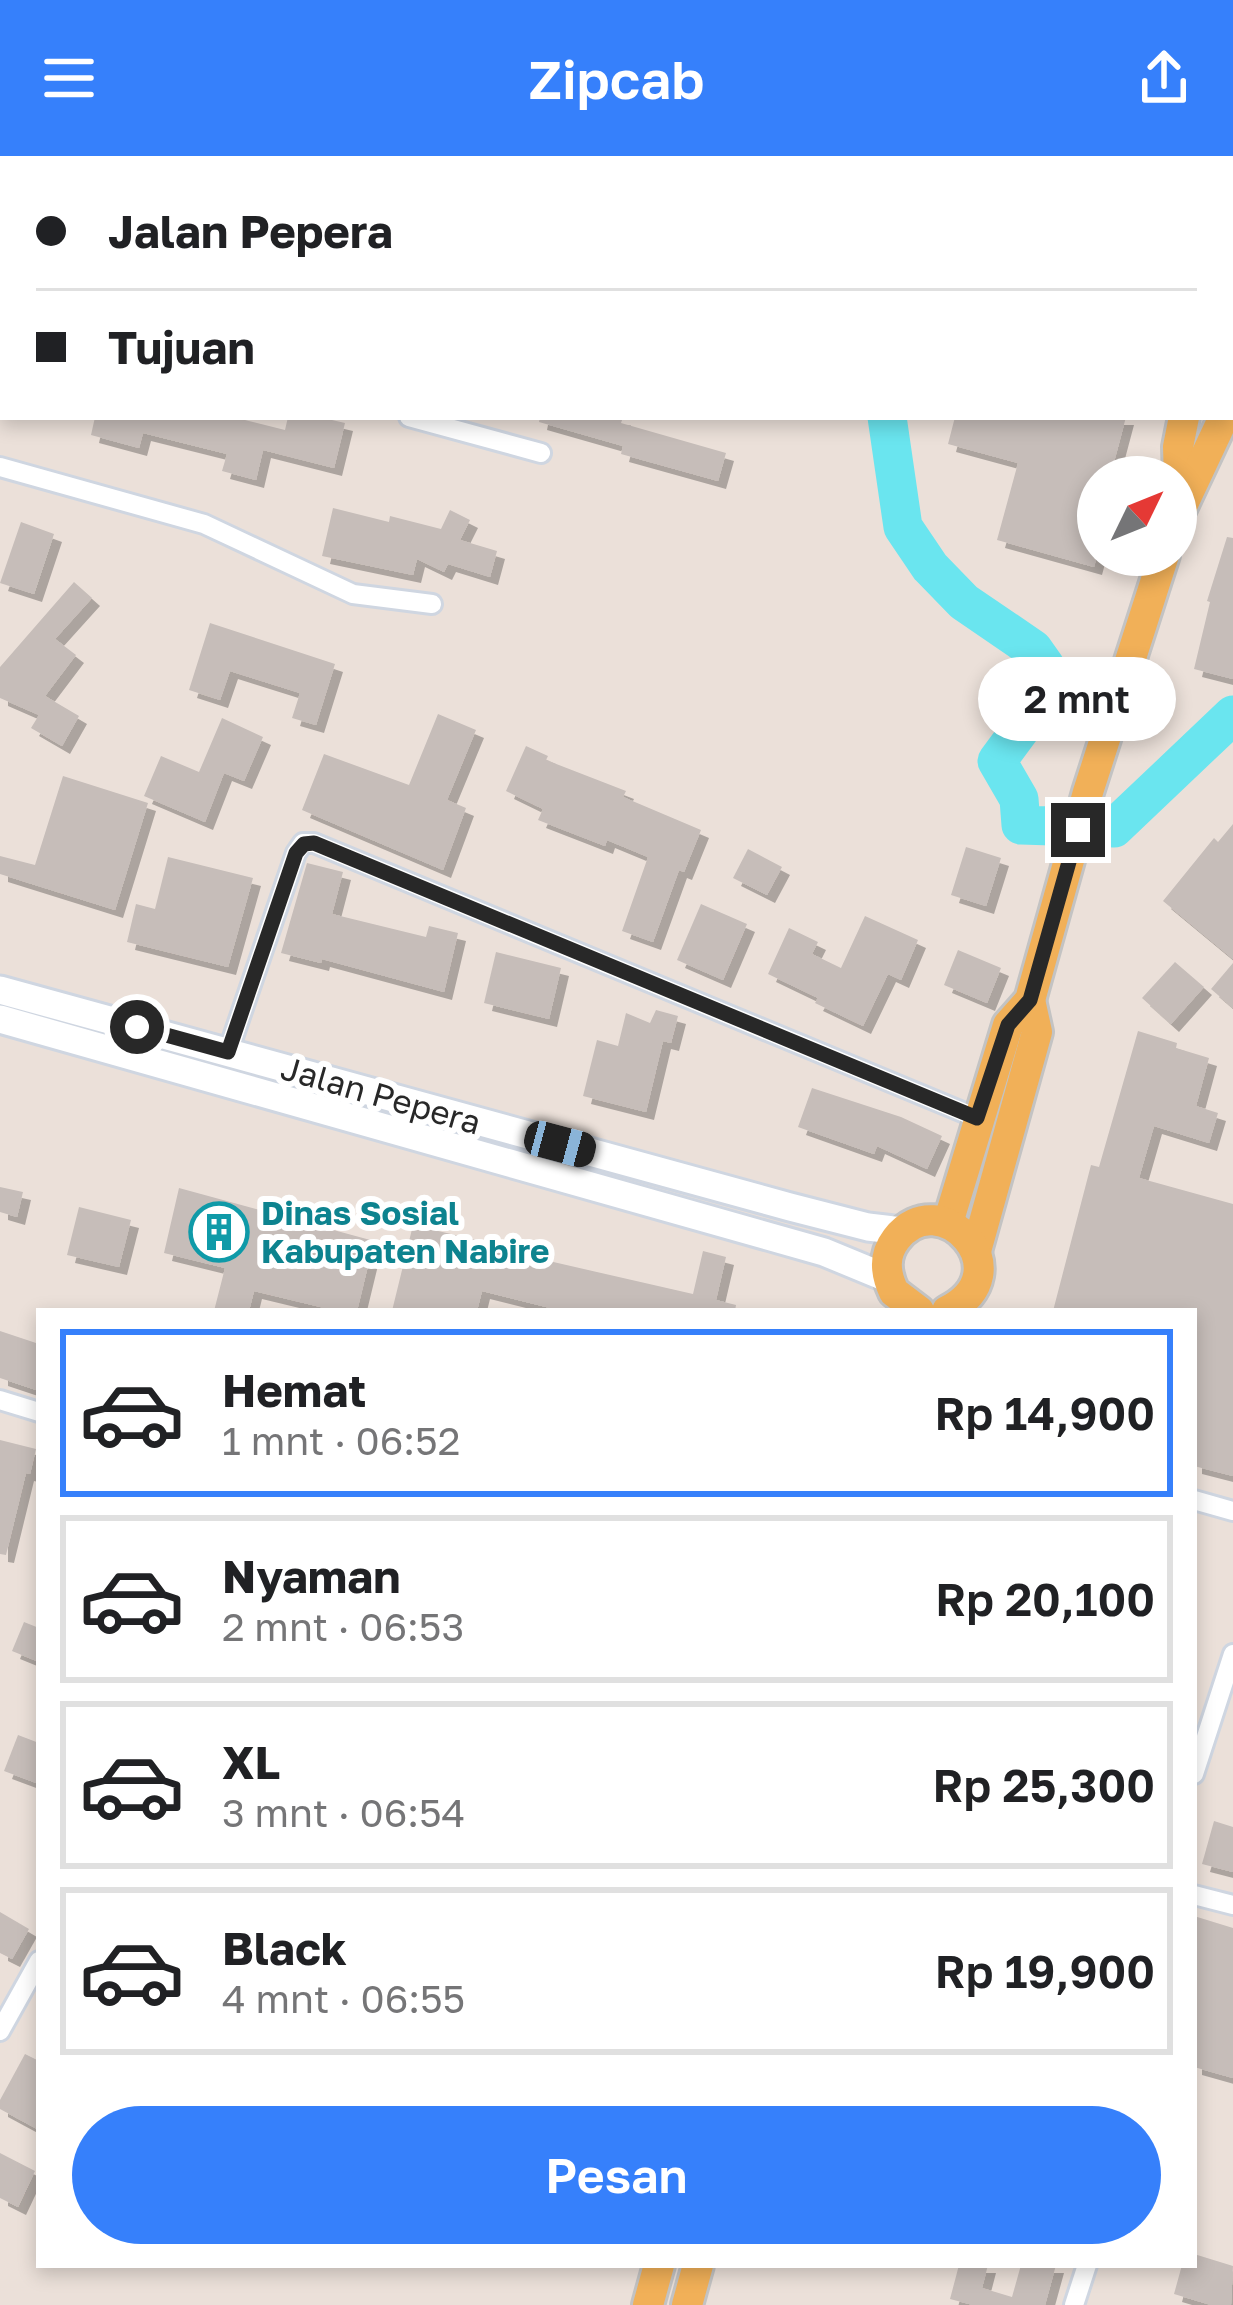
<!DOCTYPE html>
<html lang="id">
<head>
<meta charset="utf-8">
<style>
	:root { --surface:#fff; --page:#f6f6f6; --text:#202124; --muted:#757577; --line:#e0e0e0; --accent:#3680fb }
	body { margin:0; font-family:"Golos Text",sans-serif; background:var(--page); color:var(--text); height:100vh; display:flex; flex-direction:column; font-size:45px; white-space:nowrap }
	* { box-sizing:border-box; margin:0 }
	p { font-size:39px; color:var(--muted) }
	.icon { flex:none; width:66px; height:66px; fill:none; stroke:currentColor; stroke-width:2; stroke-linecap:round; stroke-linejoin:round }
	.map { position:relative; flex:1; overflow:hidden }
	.details { position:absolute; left:36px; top:1152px; width:1161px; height:960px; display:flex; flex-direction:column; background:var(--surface); border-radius:0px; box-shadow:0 6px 18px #0003 }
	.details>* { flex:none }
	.top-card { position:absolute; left:0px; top:0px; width:1233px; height:264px; box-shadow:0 6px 18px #0003; display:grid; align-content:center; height:264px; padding:0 36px; background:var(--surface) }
	.needle { width:78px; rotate:47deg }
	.controls { position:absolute; left:1077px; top:300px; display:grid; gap:24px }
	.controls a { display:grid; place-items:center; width:120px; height:120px; border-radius:50%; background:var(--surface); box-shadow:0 6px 18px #0003; font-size:60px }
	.end { position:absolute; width:54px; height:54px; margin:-27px; border:15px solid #282828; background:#fff; box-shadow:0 0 0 6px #fff }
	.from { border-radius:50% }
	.bubble { position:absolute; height:84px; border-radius:42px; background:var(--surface); box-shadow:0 6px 18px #0003; font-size:39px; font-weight:600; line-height:84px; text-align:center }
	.car { position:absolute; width:36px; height:72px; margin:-36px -18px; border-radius:15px; box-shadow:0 0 9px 3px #0007; background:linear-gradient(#222 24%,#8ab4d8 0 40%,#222 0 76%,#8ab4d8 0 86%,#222 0) }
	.top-card b { display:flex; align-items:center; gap:42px; height:114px; font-size:45px }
	.top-card b+b { border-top:3px solid var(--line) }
	.top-card i { width:30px; height:30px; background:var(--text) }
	ul { padding:21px 0 0; list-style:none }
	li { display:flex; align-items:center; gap:36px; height:168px; margin:0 24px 18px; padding:0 12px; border:6px solid var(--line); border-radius:0px }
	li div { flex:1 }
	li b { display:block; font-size:45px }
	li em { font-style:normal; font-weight:600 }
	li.on { border-color:var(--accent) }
	li>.icon { width:108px; height:108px; stroke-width:1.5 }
	.button { display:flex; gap:24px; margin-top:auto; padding:24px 36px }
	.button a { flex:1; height:138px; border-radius:72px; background:var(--accent); color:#fff; font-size:48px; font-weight:600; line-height:138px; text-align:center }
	header { display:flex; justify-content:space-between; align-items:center; height:156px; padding:0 36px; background:var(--accent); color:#fff; font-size:54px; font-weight:600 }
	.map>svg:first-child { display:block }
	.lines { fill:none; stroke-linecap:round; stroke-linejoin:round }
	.river { stroke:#6ae5ef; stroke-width:39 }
	.building { fill:#c6bdb9; filter:url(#shadow) }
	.minor-casing { stroke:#cfd6e1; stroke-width:24 }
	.secondary-casing { stroke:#cfd6e1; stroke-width:33 }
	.primary-casing { stroke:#c3c3c3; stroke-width:36 }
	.minor { stroke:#fff; stroke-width:18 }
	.secondary { stroke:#fff; stroke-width:27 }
	.primary { stroke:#f1b058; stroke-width:30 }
	.route { stroke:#282828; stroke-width:15 }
	.labels { text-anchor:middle; stroke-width:12; stroke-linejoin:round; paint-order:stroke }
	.street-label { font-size:33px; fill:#282828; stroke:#fff }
	.culture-label { font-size:33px; font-weight:bold; fill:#0d838f; stroke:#fff; text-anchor:start }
</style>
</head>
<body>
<header><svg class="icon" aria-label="menu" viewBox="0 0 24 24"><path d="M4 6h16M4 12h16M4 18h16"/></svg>Zipcab<svg class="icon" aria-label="share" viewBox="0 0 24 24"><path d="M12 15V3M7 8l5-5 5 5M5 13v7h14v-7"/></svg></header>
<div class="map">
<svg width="1233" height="2149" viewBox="0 0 1233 2149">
	<defs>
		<filter id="shadow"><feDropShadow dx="8" dy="8" stdDeviation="0" flood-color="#0004"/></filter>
	</defs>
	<rect width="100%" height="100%" fill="#ebe0d9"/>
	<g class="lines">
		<g class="river">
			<path d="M971 3 972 0"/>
			<path d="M887 261 903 371 930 411 964 446 1033 493 1045 510 1042 544 997 605 1019 643 1021 669 1114 672 1233 559"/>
		</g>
	</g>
	<g class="building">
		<path d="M95 261H233L285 274 288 261H319L345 267 334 312 263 294 256 324 222 315 227 298 143 277 139 292 91 279Z"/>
		<path d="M540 261H623L621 267 726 297 718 325 621 298 623 290 539 266Z"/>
		<path d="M955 261H1126L1110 321H1098V396L1094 411 997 384 1018 307 948 288Z"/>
		<path d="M333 352 389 366 390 360 441 373 450 354 470 364 460 384 497 395 490 421 448 408 444 416 417 403 413 419 322 400Z"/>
		<path d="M21 366 54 378 34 438 0 427Z"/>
		<path d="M1227 381 1233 382V523L1194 513 1210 446 1207 445Z"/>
		<path d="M74 426 92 442 55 483 76 499 45 540 79 560 62 590 31 572 39 559 0 542V511Z"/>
		<path d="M210 467 335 508 316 569 292 562 300 537 230 515 220 544 189 534Z"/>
		<path d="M438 558 476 574 447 644 466 652 443 714 302 654 324 598 409 629Z"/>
		<path d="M222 562 263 581 244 625 224 617 205 666 144 640 161 600 199 616Z"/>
		<path d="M526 590 548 600 546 604 626 635 623 641 701 674 684 716 679 714 653 786 622 775 648 701 607 684 605 690 538 664 543 653 506 635Z"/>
		<path d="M63 620 148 647 115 754 0 718V700L35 709Z"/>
		<path d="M1233 668V803L1163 745 1214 682 1218 686Z"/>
		<path d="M966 691 1001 702 986 750 951 739Z"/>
		<path d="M748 693 782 711 767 739 733 722Z"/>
		<path d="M168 701 253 722 228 811 127 786 136 748 155 753Z"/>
		<path d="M307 707 343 716 332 758 426 781 429 770 458 777 444 836 322 803 321 807 281 797Z"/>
		<path d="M701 748 747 768 723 824 677 804Z"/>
		<path d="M865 760 918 784 901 824 888 818 863 870 815 847 818 842 768 818 789 772 818 786 812 798 841 812Z"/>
		<path d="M958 794 1001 812 987 847 944 829Z"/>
		<path d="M496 796 561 812 549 863 484 847Z"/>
		<path d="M1175 806 1204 831 1171 868 1142 842Z"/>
		<path d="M1233 807V852L1211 833Z"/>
		<path d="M656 854 678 860 671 887 663 885 646 956 583 940 597 884 618 890 626 857 650 867Z"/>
		<path d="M1138 875 1177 887 1176 892 1209 902 1196 950 1218 957 1209 987 1154 970 1139 1022 1233 1048V1320L1194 1310V1155H1053L1091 1009 1099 1011Z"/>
		<path d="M812 932 901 961 942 980 927 1013 877 990 874 998 798 971Z"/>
		<path d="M0 1031 23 1036 17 1061 0 1056Z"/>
		<path d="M179 1032 374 1085 357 1155H337L254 1135 249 1155H214L225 1112 164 1097Z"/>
		<path d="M79 1051 131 1064 119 1111 67 1099Z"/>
		<path d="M413 1069 493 1088 492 1092 693 1138 703 1095 726 1101 716 1144 736 1149 735 1155H562L482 1135 477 1155H392Z"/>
		<path d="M0 1175 39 1188V1235L0 1222Z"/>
		<path d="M0 1284 36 1293 30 1318 26 1317 6 1399 0 1398Z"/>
		<path d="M24 1466 39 1472V1506L12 1495Z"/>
		<path d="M18 1579 39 1587V1628L4 1615Z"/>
		<path d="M1214 1665 1233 1671V1716L1202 1708Z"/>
		<path d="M0 1756 29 1773 12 1803 0 1797Z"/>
		<path d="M1194 1760 1233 1772V1922L1194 1911Z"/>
		<path d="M25 1898 39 1905V1974L0 1953V1944Z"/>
		<path d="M0 1997 35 2015 18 2051 0 2042Z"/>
		<path d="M1194 2098 1233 2110 1231 2149H1211L1174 2138 1182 2109H1194Z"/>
		<path d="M959 2109H988L982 2132 1012 2141 1021 2109H1056L1045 2149H973L950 2143Z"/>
	</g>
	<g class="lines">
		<g class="minor-casing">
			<g id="minor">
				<path d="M360 0 370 3"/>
				<path d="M844 3V0"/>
				<path d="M0 150 3 151"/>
				<path d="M1230 239 1233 240"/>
				<path d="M409 261 541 297"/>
				<path d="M0 311 204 368 353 438 432 448"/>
				<path d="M228 896 296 697 303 687H314L977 962"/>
				<path d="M0 1244 39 1256"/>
				<path d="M1194 1344 1233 1355"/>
				<path d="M1194 1618 1233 1498"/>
				<path d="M1194 1739 1233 1749"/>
				<path d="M0 1875 39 1805"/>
				<path d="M1074 2149 1087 2109"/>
			</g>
		</g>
		<g class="secondary-casing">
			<g id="secondary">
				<path d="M0 834 790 1051 868 1071 902 1075"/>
				<path d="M0 863 824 1096 887 1122"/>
			</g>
		</g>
		<g class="primary-casing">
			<g id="primary">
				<path d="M1229 3 1230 0"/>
				<path d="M1180 351 1178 291 1184 261"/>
				<path d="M1176 363 1224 261"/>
				<path d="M948 1067 1008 869 1030 844 1088 636 1164 399"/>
				<path d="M976 1095 1037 876 1030 844"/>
				<path d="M919 1155 894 1136C885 1117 883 1100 896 1083 940 1025 1025 1116 947 1155"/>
				<path d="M648 2149 659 2109"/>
				<path d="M687 2149 698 2109"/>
			</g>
		</g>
		<use href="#minor" class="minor"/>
		<use href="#secondary" class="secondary"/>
		<use href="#primary" class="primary"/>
	</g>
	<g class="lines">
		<path class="route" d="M137 871 228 896 296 697 304 688 314 687 977 962 1008 869 1030 844 1078 674"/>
	</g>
	<defs>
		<g id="building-ring" transform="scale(3)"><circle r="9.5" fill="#fff" stroke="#0f9aa8" stroke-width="1.5"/><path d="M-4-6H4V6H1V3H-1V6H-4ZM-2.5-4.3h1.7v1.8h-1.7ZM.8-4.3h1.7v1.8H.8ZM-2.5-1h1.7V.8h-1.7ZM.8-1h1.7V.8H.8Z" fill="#0f9aa8"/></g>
	</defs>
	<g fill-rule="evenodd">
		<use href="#building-ring" x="219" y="1076"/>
	</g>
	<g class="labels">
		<g class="street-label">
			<text transform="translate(381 939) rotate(16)" y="12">Jalan Pepera</text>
		</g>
		<g class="culture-label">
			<text x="261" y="1069">Dinas Sosial<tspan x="261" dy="38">Kabupaten Nabire</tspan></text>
		</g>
	</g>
</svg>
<div class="controls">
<a><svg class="needle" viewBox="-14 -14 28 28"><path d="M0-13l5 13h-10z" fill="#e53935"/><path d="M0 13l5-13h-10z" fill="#757577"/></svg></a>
</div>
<i class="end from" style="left:137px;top:871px"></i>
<i class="end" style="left:1078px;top:674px"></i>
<div class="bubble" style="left:978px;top:501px;width:198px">2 mnt</div>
<i class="car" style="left:560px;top:988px;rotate:105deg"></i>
<div class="top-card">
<b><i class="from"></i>Jalan Pepera</b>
<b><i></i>Tujuan</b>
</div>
<section class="details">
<ul>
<li class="on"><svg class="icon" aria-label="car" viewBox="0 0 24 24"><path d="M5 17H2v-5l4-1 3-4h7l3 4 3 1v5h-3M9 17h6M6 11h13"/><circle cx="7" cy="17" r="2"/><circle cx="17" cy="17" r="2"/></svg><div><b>Hemat</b><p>1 mnt · 06:52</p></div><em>Rp 14,900</em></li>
<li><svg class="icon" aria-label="car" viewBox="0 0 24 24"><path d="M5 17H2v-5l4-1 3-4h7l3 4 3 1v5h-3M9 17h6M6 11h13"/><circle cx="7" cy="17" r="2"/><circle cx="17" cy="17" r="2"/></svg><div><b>Nyaman</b><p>2 mnt · 06:53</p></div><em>Rp 20,100</em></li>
<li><svg class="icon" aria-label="car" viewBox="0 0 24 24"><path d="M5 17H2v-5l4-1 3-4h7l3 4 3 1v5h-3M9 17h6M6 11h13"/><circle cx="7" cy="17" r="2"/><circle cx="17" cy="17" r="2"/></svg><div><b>XL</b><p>3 mnt · 06:54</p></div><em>Rp 25,300</em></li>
<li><svg class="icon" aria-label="car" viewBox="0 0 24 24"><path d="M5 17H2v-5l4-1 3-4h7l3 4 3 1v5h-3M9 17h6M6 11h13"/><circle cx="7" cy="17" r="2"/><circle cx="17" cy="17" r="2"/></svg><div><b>Black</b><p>4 mnt · 06:55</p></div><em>Rp 19,900</em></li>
</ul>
<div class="button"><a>Pesan</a></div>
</section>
</div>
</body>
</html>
